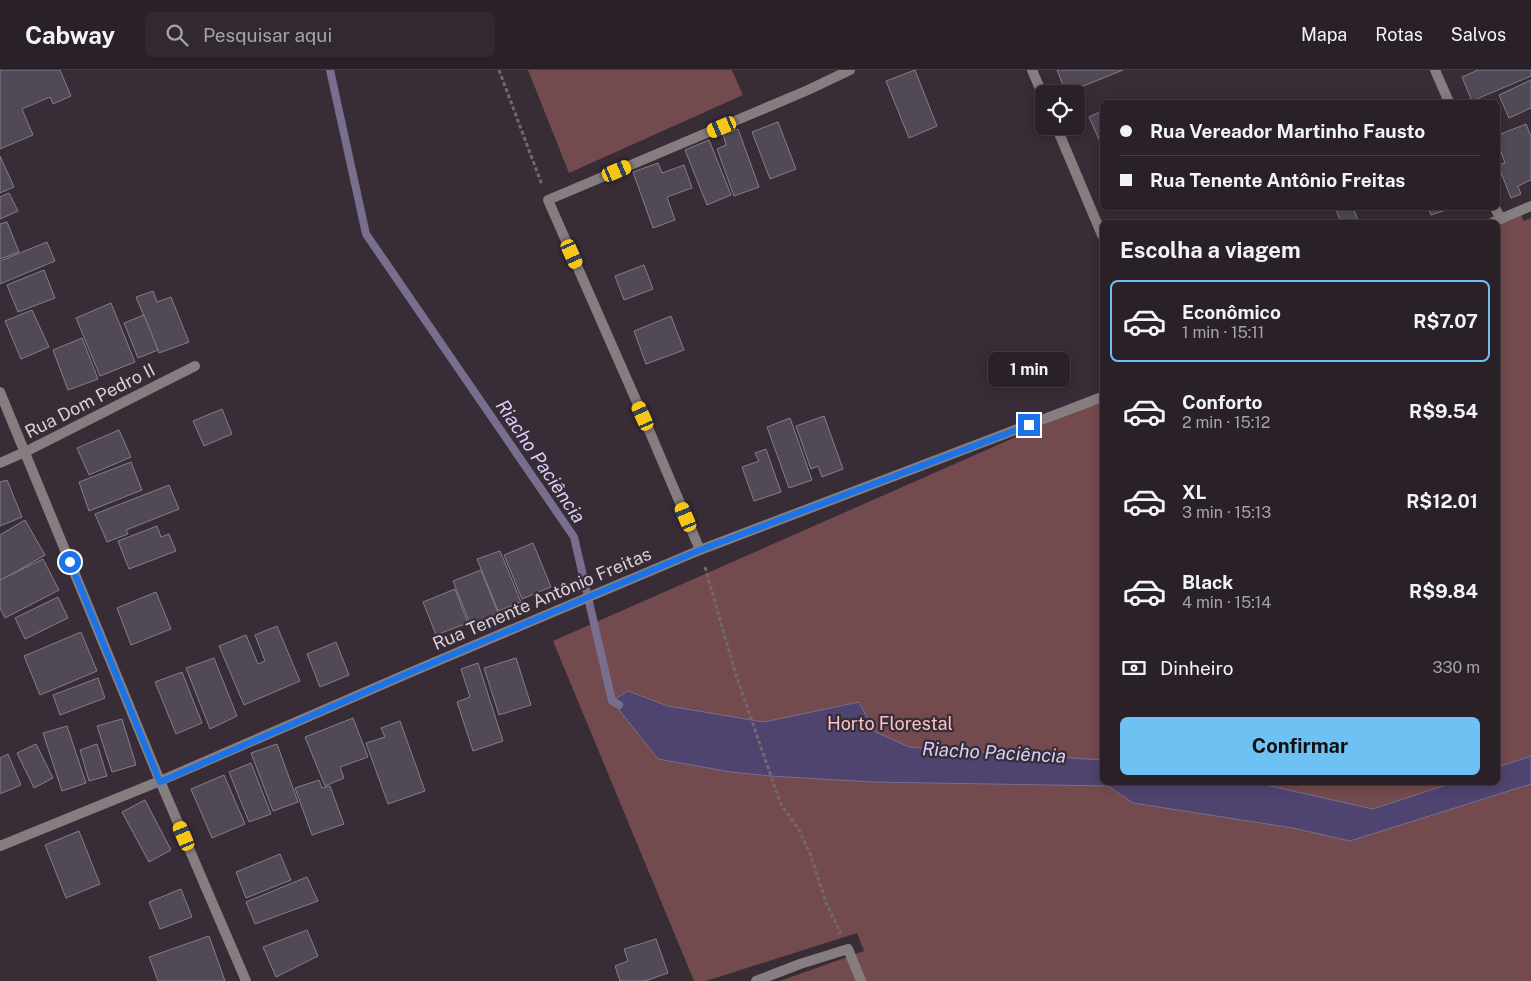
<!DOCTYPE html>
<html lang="pt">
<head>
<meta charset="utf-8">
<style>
	:root { --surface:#2a2128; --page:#322930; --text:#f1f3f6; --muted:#a5a3a8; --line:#463e45; --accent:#6ec2f3 }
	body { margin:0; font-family:"Public Sans",sans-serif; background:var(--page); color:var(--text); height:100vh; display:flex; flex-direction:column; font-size:19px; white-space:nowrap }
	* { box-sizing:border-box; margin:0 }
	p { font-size:16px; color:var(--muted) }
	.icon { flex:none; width:28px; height:28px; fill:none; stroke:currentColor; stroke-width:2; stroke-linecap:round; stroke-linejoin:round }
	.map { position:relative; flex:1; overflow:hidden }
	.sheet { position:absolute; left:1100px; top:150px; width:400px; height:565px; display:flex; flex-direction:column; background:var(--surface); border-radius:8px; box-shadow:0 2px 12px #0003,0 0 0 1px var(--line) }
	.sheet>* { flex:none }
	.top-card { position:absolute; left:1100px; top:30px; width:400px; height:110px; border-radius:8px; box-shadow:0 2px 12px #0003,0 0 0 1px var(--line); display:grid; align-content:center; height:110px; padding:0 20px; background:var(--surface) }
	.buttons { position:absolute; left:1035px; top:15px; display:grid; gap:10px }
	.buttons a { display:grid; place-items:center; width:50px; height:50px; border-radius:8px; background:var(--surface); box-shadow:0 2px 12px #0003,0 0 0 1px var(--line); font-size:25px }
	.end { position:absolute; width:22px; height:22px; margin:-11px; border:6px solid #1a73e8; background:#fff; box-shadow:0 0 0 2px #fff }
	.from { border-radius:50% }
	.bubble { position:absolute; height:35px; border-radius:8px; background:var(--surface); box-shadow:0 2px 12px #0003,0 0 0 1px var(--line); font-size:16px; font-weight:700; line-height:35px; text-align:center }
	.car { position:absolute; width:15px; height:30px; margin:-15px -8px; border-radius:6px; box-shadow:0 0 4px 1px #0007; background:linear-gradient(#f5c518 24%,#345 0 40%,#f5c518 0 76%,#345 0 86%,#f5c518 0) }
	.top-card b { display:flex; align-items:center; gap:18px; height:48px; font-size:19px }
	.top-card b+b { border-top:1px solid var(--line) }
	.top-card i { width:12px; height:12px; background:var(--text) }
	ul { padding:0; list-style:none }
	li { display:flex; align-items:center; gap:15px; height:82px; margin:0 10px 8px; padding:0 10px; border:2px solid transparent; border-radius:8px }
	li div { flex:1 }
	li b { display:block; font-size:19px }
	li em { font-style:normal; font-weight:700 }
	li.active { border-color:var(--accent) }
	li>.icon { width:45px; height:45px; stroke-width:1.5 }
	h2 { padding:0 20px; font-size:22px; line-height:60px }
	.pay { display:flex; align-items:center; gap:12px; height:55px; padding:0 20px; font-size:19px }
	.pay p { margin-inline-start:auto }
	.action { display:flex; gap:10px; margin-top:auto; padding:10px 20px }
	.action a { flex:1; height:58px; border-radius:8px; background:var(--accent); color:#111; font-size:20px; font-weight:700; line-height:58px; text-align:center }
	header { display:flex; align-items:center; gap:30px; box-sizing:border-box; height:70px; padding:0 25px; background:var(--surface); border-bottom:1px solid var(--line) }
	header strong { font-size:24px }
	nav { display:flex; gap:28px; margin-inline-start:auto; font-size:18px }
	.search { width:350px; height:45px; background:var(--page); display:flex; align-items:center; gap:12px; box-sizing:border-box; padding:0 18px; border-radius:8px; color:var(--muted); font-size:19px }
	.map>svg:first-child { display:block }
	.green { fill:#734a4d }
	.water { fill:#4f446f; stroke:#786e8e }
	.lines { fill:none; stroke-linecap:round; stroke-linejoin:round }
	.stream { stroke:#786e8e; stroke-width:8 }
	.building { fill:#514956; stroke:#867d8b }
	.path { stroke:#71676f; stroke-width:3; stroke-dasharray:4 2.5; stroke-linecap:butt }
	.minor { stroke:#857d7f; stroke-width:10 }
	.route { stroke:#1a73e8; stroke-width:6 }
	.labels { text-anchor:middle; stroke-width:4.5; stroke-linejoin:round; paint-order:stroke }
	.street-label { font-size:18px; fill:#d9d1d7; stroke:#382c36 }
	.park-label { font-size:18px; fill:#f8c3c7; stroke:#382c36 }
	.water-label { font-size:19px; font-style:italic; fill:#d8cffb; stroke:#382c36 }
</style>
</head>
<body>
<header>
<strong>Cabway</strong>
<div class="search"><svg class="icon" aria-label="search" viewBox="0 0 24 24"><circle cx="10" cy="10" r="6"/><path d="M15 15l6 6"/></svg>Pesquisar aqui</div>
<nav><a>Mapa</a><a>Rotas</a><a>Salvos</a></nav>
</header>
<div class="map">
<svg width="1531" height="911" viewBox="0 0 1531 911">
	<rect width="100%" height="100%" fill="#382c36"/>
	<g class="green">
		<path d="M528 0H732L743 25 569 103Z"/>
		<path d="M1520 143 1524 151 1531 148V911H780L864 881 857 863 706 911H694L553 571 1102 329V712H1498V152Z"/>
	</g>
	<path class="water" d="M628 621 668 636 764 652 859 632 874 661 909 677 1102 690V712L1257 713 1373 739 1452 713 1498 712V697L1531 686V714L1350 771 1293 758 1133 733 1108 716 873 712 770 706 731 702 658 689 612 631Z"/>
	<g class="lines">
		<path class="stream" d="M330 0 366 164 574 467 612 631 619 635"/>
	</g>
	<g class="building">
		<path d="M0 0H60L71 26 53 34 50 27 22 39 33 65 0 79Z"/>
		<path d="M915 0 937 56 909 68 886 11Z"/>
		<path d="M1057 0H1123L1066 23Z"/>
		<path d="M1478 0H1531V6L1472 31 1462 7Z"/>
		<path d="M1531 10V38L1509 48 1499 25Z"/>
		<path d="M1102 41V76L1089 47Z"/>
		<path d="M778 52 796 99 770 109 752 62Z"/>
		<path d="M1526 54 1531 66V110L1518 116 1521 124 1511 128 1498 95 1505 93 1498 73V65Z"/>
		<path d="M738 59 759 117 734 126 717 79 726 75 723 64Z"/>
		<path d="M709 70 731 125 707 135 685 80Z"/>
		<path d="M0 86 14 117 0 123Z"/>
		<path d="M658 93 662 103 684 95 692 118 667 127 675 150 653 158 633 102Z"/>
		<path d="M9 123 18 141 0 149V127Z"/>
		<path d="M1335 138H1353L1359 152H1341Z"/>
		<path d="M1428 138H1452L1431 145Z"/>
		<path d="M7 152 19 182 0 189V154Z"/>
		<path d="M47 172 55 191 0 214V191Z"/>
		<path d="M644 195 653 219 624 230 615 206Z"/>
		<path d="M44 200 55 228 18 242 7 215Z"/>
		<path d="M153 221 157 232 171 227 189 272 159 283 136 227Z"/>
		<path d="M111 233 135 292 100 306 76 248Z"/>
		<path d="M32 240 49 277 21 289 5 251Z"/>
		<path d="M144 245 158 280 138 288 124 253Z"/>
		<path d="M671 246 684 280 646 294 634 261Z"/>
		<path d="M82 268 98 309 68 320 53 280Z"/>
		<path d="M222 339 232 364 204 376 193 351Z"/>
		<path d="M824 346 843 399 822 407 818 396 811 399 796 356Z"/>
		<path d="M790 348 812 410 789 418 767 357Z"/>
		<path d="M119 360 131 387 89 405 77 378Z"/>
		<path d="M766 379 781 422 754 431 742 397 759 391 755 383Z"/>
		<path d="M131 392 142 420 89 441 79 412Z"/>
		<path d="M7 410 22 447 0 456V412Z"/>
		<path d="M169 415 179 439 126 460 128 464 107 472 95 444Z"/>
		<path d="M25 450 45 485 0 511V465Z"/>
		<path d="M157 456 161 467 169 464 176 481 129 499 118 471Z"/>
		<path d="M533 473 551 517 522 529 504 485Z"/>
		<path d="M500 481 521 532 498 541 477 489Z"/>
		<path d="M43 489 59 520 5 548 0 538V510Z"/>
		<path d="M481 500 499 545 471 556 453 511Z"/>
		<path d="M455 519 468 553 436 565 423 532Z"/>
		<path d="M156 522 171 559 131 575 117 538Z"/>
		<path d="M58 527 68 548 25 569 15 548Z"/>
		<path d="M277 556 300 611 244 635 219 576 246 565 258 594 265 591 255 565Z"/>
		<path d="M81 562 97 601 40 625 24 586Z"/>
		<path d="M336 572 349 605 320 617 307 584Z"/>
		<path d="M214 588 237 646 210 659 186 598Z"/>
		<path d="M516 588 531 635 499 645 484 598Z"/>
		<path d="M478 593 503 671 473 681 457 632 470 627 461 599Z"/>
		<path d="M182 602 202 653 176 664 155 612Z"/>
		<path d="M98 608 105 628 60 645 53 625Z"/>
		<path d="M353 648 368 687 340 697 344 708 325 716 305 667Z"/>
		<path d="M122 649 136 695 112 702 97 656Z"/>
		<path d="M400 651 425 721 388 734 366 673 385 667 381 658Z"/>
		<path d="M67 656 86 713 62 721 43 663Z"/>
		<path d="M36 674 53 708 34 718 17 683Z"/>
		<path d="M97 674 107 706 89 711 80 680Z"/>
		<path d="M277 674 298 732 273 741 251 683Z"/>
		<path d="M8 684 21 715 0 724V688Z"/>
		<path d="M251 693 271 744 249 752 229 702Z"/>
		<path d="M224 705 245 754 212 768 191 719Z"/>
		<path d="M319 710 322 718 330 716 344 754 312 765 295 718Z"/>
		<path d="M145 730 171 780 149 792 122 742Z"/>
		<path d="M79 761 100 814 66 828 45 775Z"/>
		<path d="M280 784 291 810 246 828 236 802Z"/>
		<path d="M307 807 318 831 255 854 246 832Z"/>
		<path d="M181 819 192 847 160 859 149 832Z"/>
		<path d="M307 860 318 886 276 907 263 877Z"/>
		<path d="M209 866 225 911H158L149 887Z"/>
		<path d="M656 869 668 903 645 911H620L615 896 628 891 624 879Z"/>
	</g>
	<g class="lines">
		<g class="path">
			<path d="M499 0 542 115"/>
			<path d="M705 497 736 605 781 735 798 758 811 786 826 833 841 864"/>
		</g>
		<g class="minor">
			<path d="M1032 0 1044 28"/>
			<path d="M1435 0 1449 32"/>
			<path d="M1056 56 1102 165"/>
			<path d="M1495 138 1501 149"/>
			<path d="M1493 152 1531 136"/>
			<path d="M0 322 160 711 246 911"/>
			<path d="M0 393 25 382 195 296"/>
			<path d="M700 480 643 346 548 130 808 20 850 0"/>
			<path d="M0 776 160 711 416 600 700 480 1102 327"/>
			<path d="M756 911 800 894 848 879 861 911"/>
		</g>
	</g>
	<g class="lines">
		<path class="route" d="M70 492 160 712 416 600 700 480 1029 355"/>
	</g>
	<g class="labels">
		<g class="street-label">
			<text transform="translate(90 331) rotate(-27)" y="6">Rua Dom Pedro II</text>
			<text transform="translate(542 529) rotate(-23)" y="6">Rua Tenente Antônio Freitas</text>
		</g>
		<g class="park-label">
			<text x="890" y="660">Horto Florestal</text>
		</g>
		<g class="water-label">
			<text transform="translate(541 391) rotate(56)" y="7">Riacho Paciência</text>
			<text transform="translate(994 682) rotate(3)" y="7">Riacho Paciência</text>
		</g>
	</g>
</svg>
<div class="buttons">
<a><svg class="icon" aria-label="locate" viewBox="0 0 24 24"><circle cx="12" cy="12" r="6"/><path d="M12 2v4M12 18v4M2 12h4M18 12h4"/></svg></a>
</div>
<i class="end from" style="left:70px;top:492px"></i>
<i class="end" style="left:1029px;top:355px"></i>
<div class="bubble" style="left:988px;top:282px;width:82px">1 min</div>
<i class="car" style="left:722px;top:57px;rotate:247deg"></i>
<i class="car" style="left:617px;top:101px;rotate:67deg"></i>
<i class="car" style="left:572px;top:184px;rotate:156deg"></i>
<i class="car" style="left:643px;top:346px;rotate:336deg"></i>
<i class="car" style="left:686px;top:447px;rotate:337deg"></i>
<i class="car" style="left:184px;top:766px;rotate:337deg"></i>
<div class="top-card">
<b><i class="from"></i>Rua Vereador Martinho Fausto</b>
<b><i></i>Rua Tenente Antônio Freitas</b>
</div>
<section class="sheet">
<h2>Escolha a viagem</h2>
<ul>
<li class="active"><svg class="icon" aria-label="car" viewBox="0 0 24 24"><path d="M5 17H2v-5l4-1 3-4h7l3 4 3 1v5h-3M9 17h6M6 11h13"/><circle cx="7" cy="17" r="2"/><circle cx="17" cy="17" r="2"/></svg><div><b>Econômico</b><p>1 min · 15:11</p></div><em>R$7.07</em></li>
<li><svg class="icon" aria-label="car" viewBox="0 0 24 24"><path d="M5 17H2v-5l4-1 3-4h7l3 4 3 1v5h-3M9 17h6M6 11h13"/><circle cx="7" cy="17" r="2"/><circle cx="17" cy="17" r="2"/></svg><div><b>Conforto</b><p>2 min · 15:12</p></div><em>R$9.54</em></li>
<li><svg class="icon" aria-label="car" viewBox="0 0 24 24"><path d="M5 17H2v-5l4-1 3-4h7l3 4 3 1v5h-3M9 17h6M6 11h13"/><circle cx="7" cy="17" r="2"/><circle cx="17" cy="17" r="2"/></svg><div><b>XL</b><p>3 min · 15:13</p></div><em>R$12.01</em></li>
<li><svg class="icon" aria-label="car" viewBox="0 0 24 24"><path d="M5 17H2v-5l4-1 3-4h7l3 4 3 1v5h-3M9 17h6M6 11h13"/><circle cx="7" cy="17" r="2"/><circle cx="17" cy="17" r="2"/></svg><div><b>Black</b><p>4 min · 15:14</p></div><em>R$9.84</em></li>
</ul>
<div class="pay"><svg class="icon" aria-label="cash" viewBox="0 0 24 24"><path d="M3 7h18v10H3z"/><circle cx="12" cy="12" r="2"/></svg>Dinheiro<p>330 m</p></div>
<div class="action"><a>Confirmar</a></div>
</section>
</div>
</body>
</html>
